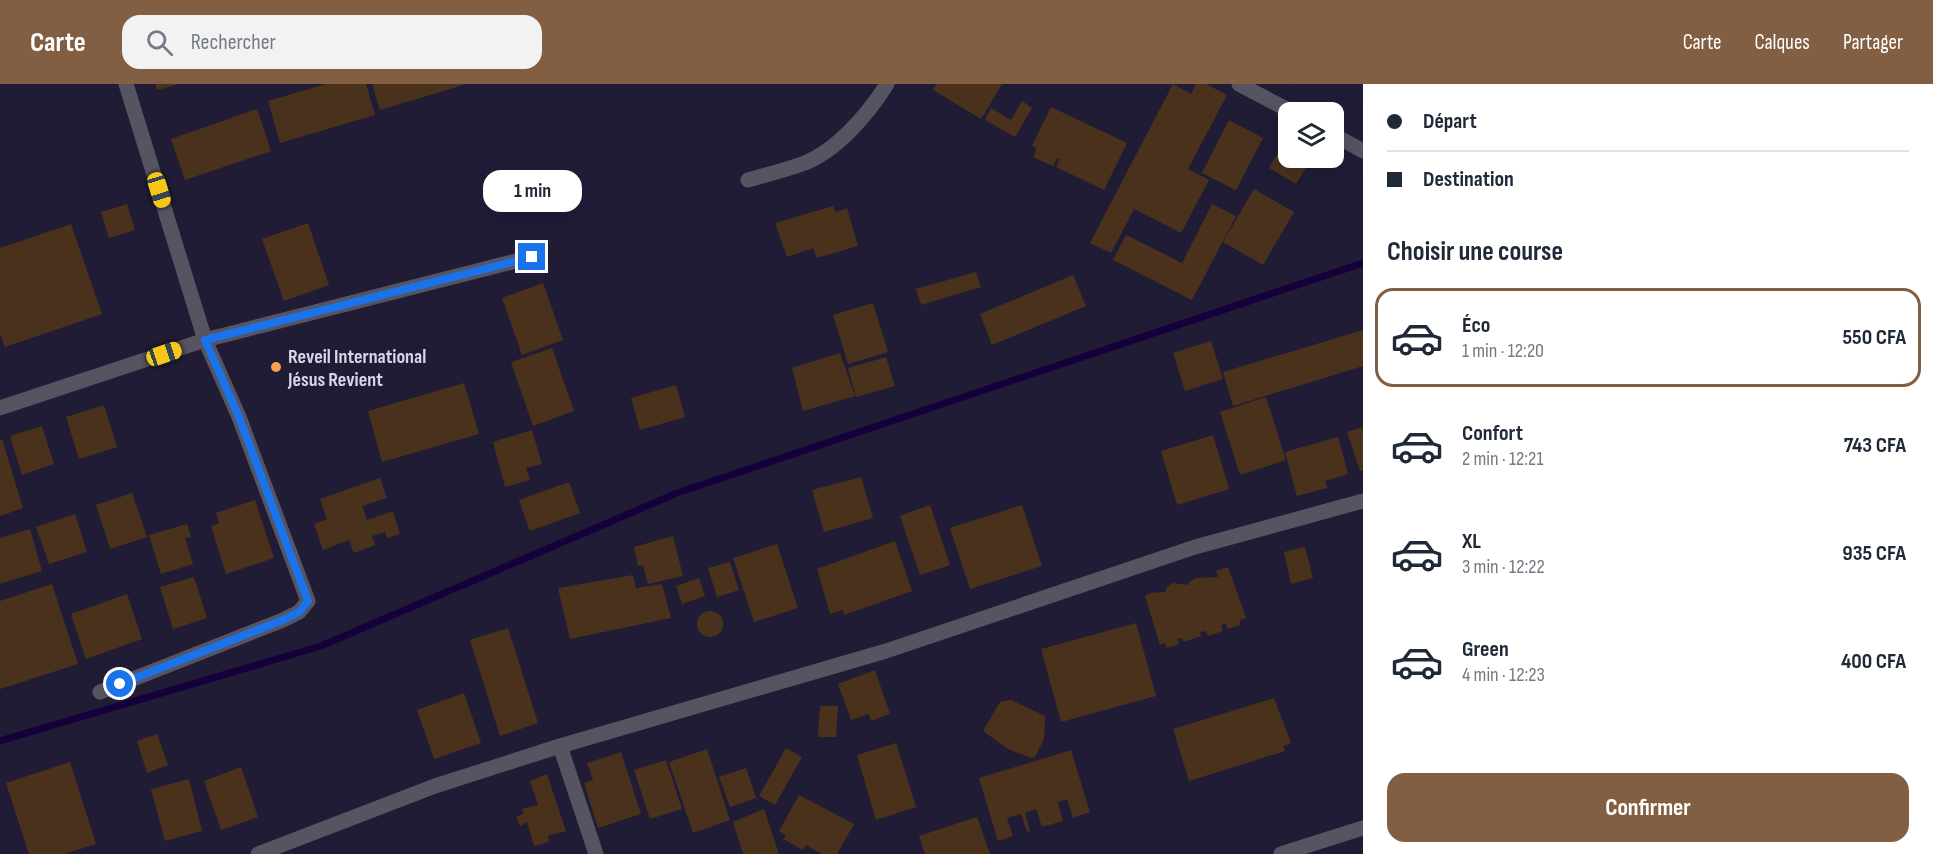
<!DOCTYPE html>
<html lang="fr">
<head>
<meta charset="utf-8">
<style>
	:root { --surface:#fff; --page:#f2f2f3; --text:#1f2937; --muted:#747a83; --line:#e0e1e3; --accent:#825e42 }
	body { margin:0; font-family:"Sofia Sans Condensed",sans-serif; background:var(--page); color:var(--text); height:100vh; display:flex; flex-direction:column; font-size:22px; white-space:nowrap }
	* { box-sizing:border-box; margin:0 }
	p { font-size:20px; color:var(--muted) }
	.icon { flex:none; width:33px; height:33px; fill:none; stroke:currentColor; stroke-width:2; stroke-linecap:round; stroke-linejoin:round }
	.map { position:relative; flex:1; overflow:hidden }
	.side { display:flex; flex-direction:column; background:var(--surface); width:570px }
	.side>* { flex:none }
	.banner { display:grid; align-content:center; height:132px; padding:0 24px; background:var(--surface) }
	.buttons { position:absolute; left:1278px; top:18px; display:grid; gap:12px }
	.buttons a { display:grid; place-items:center; width:66px; height:66px; border-radius:12px; background:var(--surface); box-shadow:0 6px 24px #0002; font-size:30px }
	.end { position:absolute; width:27px; height:27px; margin:-14px; border:8px solid #1a73e8; background:#fff; box-shadow:0 0 0 3px #fff }
	.from { border-radius:50% }
	.bubble { position:absolute; height:42px; border-radius:18px; background:var(--surface); box-shadow:0 6px 24px #0002; font-size:20px; font-weight:700; line-height:42px; text-align:center }
	.car { position:absolute; width:18px; height:36px; margin:-18px -9px; border-radius:8px; box-shadow:0 0 4px 2px #0007; background:linear-gradient(#f5c518 24%,#345 0 40%,#f5c518 0 76%,#345 0 86%,#f5c518 0) }
	.banner b { display:flex; align-items:center; gap:21px; height:57px; font-size:22px }
	.banner b+b { border-top:2px solid var(--line) }
	.banner i { width:15px; height:15px; background:var(--text) }
	ul { padding:0; list-style:none }
	li { display:flex; align-items:center; gap:18px; height:99px; margin:0 12px 9px; padding:0 12px; border:3px solid transparent; border-radius:18px }
	li div { flex:1 }
	li b { display:block; font-size:22px }
	li em { font-style:normal; font-weight:700 }
	li.active { border-color:var(--accent) }
	li>.icon { width:54px; height:54px; stroke-width:1.5 }
	h2 { padding:0 24px; font-size:27px; line-height:72px }
	.cta { display:flex; gap:12px; margin-top:auto; padding:12px 24px }
	.cta a { flex:1; height:69px; border-radius:18px; background:var(--accent); color:#fff; font-size:24px; font-weight:700; line-height:69px; text-align:center }
	header { display:flex; align-items:center; gap:36px; box-sizing:border-box; height:84px; padding:0 30px; background:var(--accent); color:#fff }
	header strong { font-size:28px }
	nav { display:flex; gap:33px; margin-inline-start:auto; font-size:21px }
	.search { width:420px; height:54px; background:var(--page); display:flex; align-items:center; gap:15px; box-sizing:border-box; padding:0 21px; border-radius:18px; color:var(--muted); font-size:22px }
	main { display:flex; flex:1; min-height:0 }
	.map>svg:first-child { display:block }
	.lines { fill:none; stroke-linecap:round; stroke-linejoin:round }
	.stream { stroke:#160039; stroke-width:7 }
	.building { fill:#4a311c }
	.minor { stroke:#565461; stroke-width:15 }
	.route { stroke:#1a73e8; stroke-width:8 }
	.poi-dot { fill:#fa9f4f; stroke:#211c36; stroke-width:2 }
	.labels { text-anchor:middle; stroke-width:6; stroke-linejoin:round; paint-order:stroke }
	.poi-label { font-size:20px; font-weight:bold; fill:#d8d5e7; stroke:#211c36; text-anchor:start }
</style>
</head>
<body>
<header>
<strong>Carte</strong>
<div class="search"><svg class="icon" aria-label="search" viewBox="0 0 24 24"><circle cx="10" cy="10" r="6"/><path d="M15 15l6 6"/></svg>Rechercher</div>
<nav><a>Carte</a><a>Calques</a><a>Partager</a></nav>
</header>
<main>
<div class="map">
<svg width="1363" height="770" viewBox="0 0 1363 770">
	<rect width="100%" height="100%" fill="#211c36"/>
	<g class="lines">
		<path class="stream" d="M0 657 321 562 677 409 1363 179"/>
	</g>
	<g class="building">
		<path d="M155 0H176V1L157 6Z"/>
		<path d="M326 0H366L375 31 280 59 268 17Z"/>
		<path d="M372 0H463V1L380 26Z"/>
		<path d="M936 0H1002L981 35 933 6Z"/>
		<path d="M1173 0 1191 10 1196 0H1206L1227 11 1188 85 1209 96 1181 149 1134 125 1111 169 1090 159Z"/>
		<path d="M1022 17 1032 24 1015 53 985 36 991 24 1011 36Z"/>
		<path d="M1051 23 1127 59 1104 106 1056 83 1060 75 1057 74 1053 82 1033 73 1037 64 1032 62Z"/>
		<path d="M257 25 271 67 185 96 171 55Z"/>
		<path d="M1229 36 1263 54 1236 106 1202 89Z"/>
		<path d="M1287 54 1288 74H1312L1296 100 1269 84Z"/>
		<path d="M1254 105 1294 128 1263 181 1223 158Z"/>
		<path d="M127 120 135 146 109 154 101 128Z"/>
		<path d="M1212 120 1236 132 1192 216 1113 176 1126 151 1182 179Z"/>
		<path d="M833 122 836 128 847 124 858 162 817 174 813 164 787 173 775 139Z"/>
		<path d="M308 139 329 201 284 217 262 155Z"/>
		<path d="M71 140 102 230 5 263 0 250V164Z"/>
		<path d="M976 188 981 203 921 221 916 205Z"/>
		<path d="M1073 191 1086 222 992 261 980 230Z"/>
		<path d="M543 199 563 256 522 271 502 214Z"/>
		<path d="M873 219 888 268 848 280 833 231Z"/>
		<path d="M1363 246V282L1233 322 1223 288Z"/>
		<path d="M1211 257 1223 295 1185 307 1173 269Z"/>
		<path d="M552 264 574 327 533 342 511 278Z"/>
		<path d="M840 269 855 312 803 327 792 284Z"/>
		<path d="M886 273 895 302 856 313 848 284Z"/>
		<path d="M464 299 479 350 382 378 368 327Z"/>
		<path d="M676 301 685 333 640 346 631 314Z"/>
		<path d="M1266 313 1286 376 1240 391 1220 328Z"/>
		<path d="M104 321 117 363 79 375 66 333Z"/>
		<path d="M42 342 54 380 22 391 10 352Z"/>
		<path d="M1363 343V386L1360 387 1347 348Z"/>
		<path d="M532 346 542 380 526 384 530 396 505 403 493 358Z"/>
		<path d="M1213 351 1229 405 1177 421 1161 367Z"/>
		<path d="M1338 353 1348 390 1325 397 1327 404 1297 412 1285 368Z"/>
		<path d="M2 355 23 424 0 432V356Z"/>
		<path d="M861 393 873 434 824 448 812 406Z"/>
		<path d="M380 394 387 414 362 422 367 436 393 427 400 450 387 454 385 448 372 452 375 461 354 469 349 456 323 466 314 440 327 435 320 415Z"/>
		<path d="M569 398 580 429 530 447 519 416Z"/>
		<path d="M132 409 147 453 110 465 96 421Z"/>
		<path d="M255 416 274 474 226 490 211 442 219 439 216 429Z"/>
		<path d="M930 421 950 481 920 491 900 432Z"/>
		<path d="M1022 421 1042 482 970 505 950 444Z"/>
		<path d="M75 430 87 468 49 480 36 443Z"/>
		<path d="M187 440 191 453 185 454 193 480 161 490 149 451Z"/>
		<path d="M30 445 42 487 0 500V454Z"/>
		<path d="M673 452 683 492 648 500 643 481 638 482 634 463Z"/>
		<path d="M895 457 912 507 844 531 843 526 830 530 817 485Z"/>
		<path d="M777 460 798 524 754 538 733 474Z"/>
		<path d="M1305 463 1313 494 1291 500 1284 468Z"/>
		<path d="M730 478 739 506 717 513 708 484Z"/>
		<path d="M1228 483 1246 534 1240 536V541L1228 545 1226 539 1221 541 1223 547 1208 552 1206 547 1200 548 1201 552 1184 558 1182 554 1177 555 1179 560 1167 564 1165 559 1160 561 1145 512 1150 509 1166 508V504L1173 499 1189 501V498L1196 494 1218 493 1216 487Z"/>
		<path d="M633 491 636 504 662 500 671 534 570 555 558 504Z"/>
		<path d="M194 493 207 534 173 545 160 503Z"/>
		<path d="M699 494 705 512 682 520 676 502Z"/>
		<path d="M52 500 78 580 0 605V517Z"/>
		<path d="M127 510 142 555 86 575 71 530Z"/>
		<circle cx="710" cy="540" r="13"/>
		<path d="M1136 539 1156 612 1061 638 1041 565Z"/>
		<path d="M508 544 538 639 500 652 470 556Z"/>
		<path d="M875 586 890 630 871 637 869 630 851 636 838 600Z"/>
		<path d="M464 609 481 659 434 675 417 626Z"/>
		<path d="M1274 614 1291 659 1283 662 1285 667 1189 697 1173 645Z"/>
		<path d="M1011 616 1045 632 1044 655 1035 673 1031 674 1008 665 983 647 1000 618Z"/>
		<path d="M820 622H838L836 653H818Z"/>
		<path d="M157 650 168 681 147 689 137 657Z"/>
		<path d="M896 659 916 723 876 736 857 671Z"/>
		<path d="M786 664 802 673 775 721 759 712Z"/>
		<path d="M707 665 730 736 693 749 669 678Z"/>
		<path d="M1071 666 1090 728 1073 734 1067 715 1058 718 1063 737 1042 743 1036 725 1025 729 1030 747 1027 748 1021 730 1007 734 1013 752 998 757 979 694Z"/>
		<path d="M621 668 641 730 598 744 584 699 593 696 587 679Z"/>
		<path d="M666 676 682 725 650 735 634 686Z"/>
		<path d="M70 678 96 760 64 770H29L6 699Z"/>
		<path d="M241 683 258 733 221 746 204 697Z"/>
		<path d="M746 684 756 714 730 723 719 693Z"/>
		<path d="M547 690 566 747 548 752 549 758 534 762 527 738 520 742 516 733 524 730 522 725 538 721 530 697Z"/>
		<path d="M189 695 202 747 165 757 151 705Z"/>
		<path d="M799 711 854 740 837 770H822L806 761 803 766 783 755 786 751 779 747Z"/>
		<path d="M764 725 779 770H743L733 738Z"/>
		<path d="M977 733 990 770H925L919 752Z"/>
	</g>
	<g class="lines">
		<g class="minor">
			<path d="M1239 0 1292 28"/>
			<path d="M1334 51 1363 67"/>
			<path d="M748 96C766 91 785 86 802 80 836 68 869 29 887 0"/>
			<path d="M0 324 205 256 532 173"/>
			<path d="M100 608 283 536 299 528 308 517 239 333 205 256 126 0"/>
			<path d="M560 662 596 770"/>
			<path d="M258 770 435 702 560 662 886 567 1195 463 1363 417"/>
			<path d="M1281 770 1363 744"/>
		</g>
	</g>
	<g class="lines">
		<path class="route" d="M120 600 283 536 299 528 308 517 239 333 205 256 532 173"/>
	</g>
	<circle class="poi-dot" cx="276" cy="283" r="6"/>
	<g class="labels">
		<g class="poi-label">
			<text x="288" y="279">Reveil International<tspan x="288" dy="23">Jésus Revient</tspan></text>
		</g>
	</g>
</svg>
<div class="buttons">
<a><svg class="icon" aria-label="layers" viewBox="0 0 24 24"><path d="M12 4l9 5-9 5-9-5zM3 14l9 5 9-5"/></svg></a>
</div>
<i class="end from" style="left:120px;top:600px"></i>
<i class="end" style="left:532px;top:173px"></i>
<div class="bubble" style="left:483px;top:86px;width:99px">1 min</div>
<i class="car" style="left:159px;top:106px;rotate:163deg"></i>
<i class="car" style="left:164px;top:270px;rotate:71deg"></i>
</div>
<section class="side">
<div class="banner">
<b><i class="from"></i>Départ</b>
<b><i></i>Destination</b>
</div>
<h2>Choisir une course</h2>
<ul>
<li class="active"><svg class="icon" aria-label="car" viewBox="0 0 24 24"><path d="M5 17H2v-5l4-1 3-4h7l3 4 3 1v5h-3M9 17h6M6 11h13"/><circle cx="7" cy="17" r="2"/><circle cx="17" cy="17" r="2"/></svg><div><b>Éco</b><p>1 min · 12:20</p></div><em>550 CFA</em></li>
<li><svg class="icon" aria-label="car" viewBox="0 0 24 24"><path d="M5 17H2v-5l4-1 3-4h7l3 4 3 1v5h-3M9 17h6M6 11h13"/><circle cx="7" cy="17" r="2"/><circle cx="17" cy="17" r="2"/></svg><div><b>Confort</b><p>2 min · 12:21</p></div><em>743 CFA</em></li>
<li><svg class="icon" aria-label="car" viewBox="0 0 24 24"><path d="M5 17H2v-5l4-1 3-4h7l3 4 3 1v5h-3M9 17h6M6 11h13"/><circle cx="7" cy="17" r="2"/><circle cx="17" cy="17" r="2"/></svg><div><b>XL</b><p>3 min · 12:22</p></div><em>935 CFA</em></li>
<li><svg class="icon" aria-label="car" viewBox="0 0 24 24"><path d="M5 17H2v-5l4-1 3-4h7l3 4 3 1v5h-3M9 17h6M6 11h13"/><circle cx="7" cy="17" r="2"/><circle cx="17" cy="17" r="2"/></svg><div><b>Green</b><p>4 min · 12:23</p></div><em>400 CFA</em></li>
</ul>
<div class="cta"><a>Confirmer</a></div>
</section>
</main>
</body>
</html>
